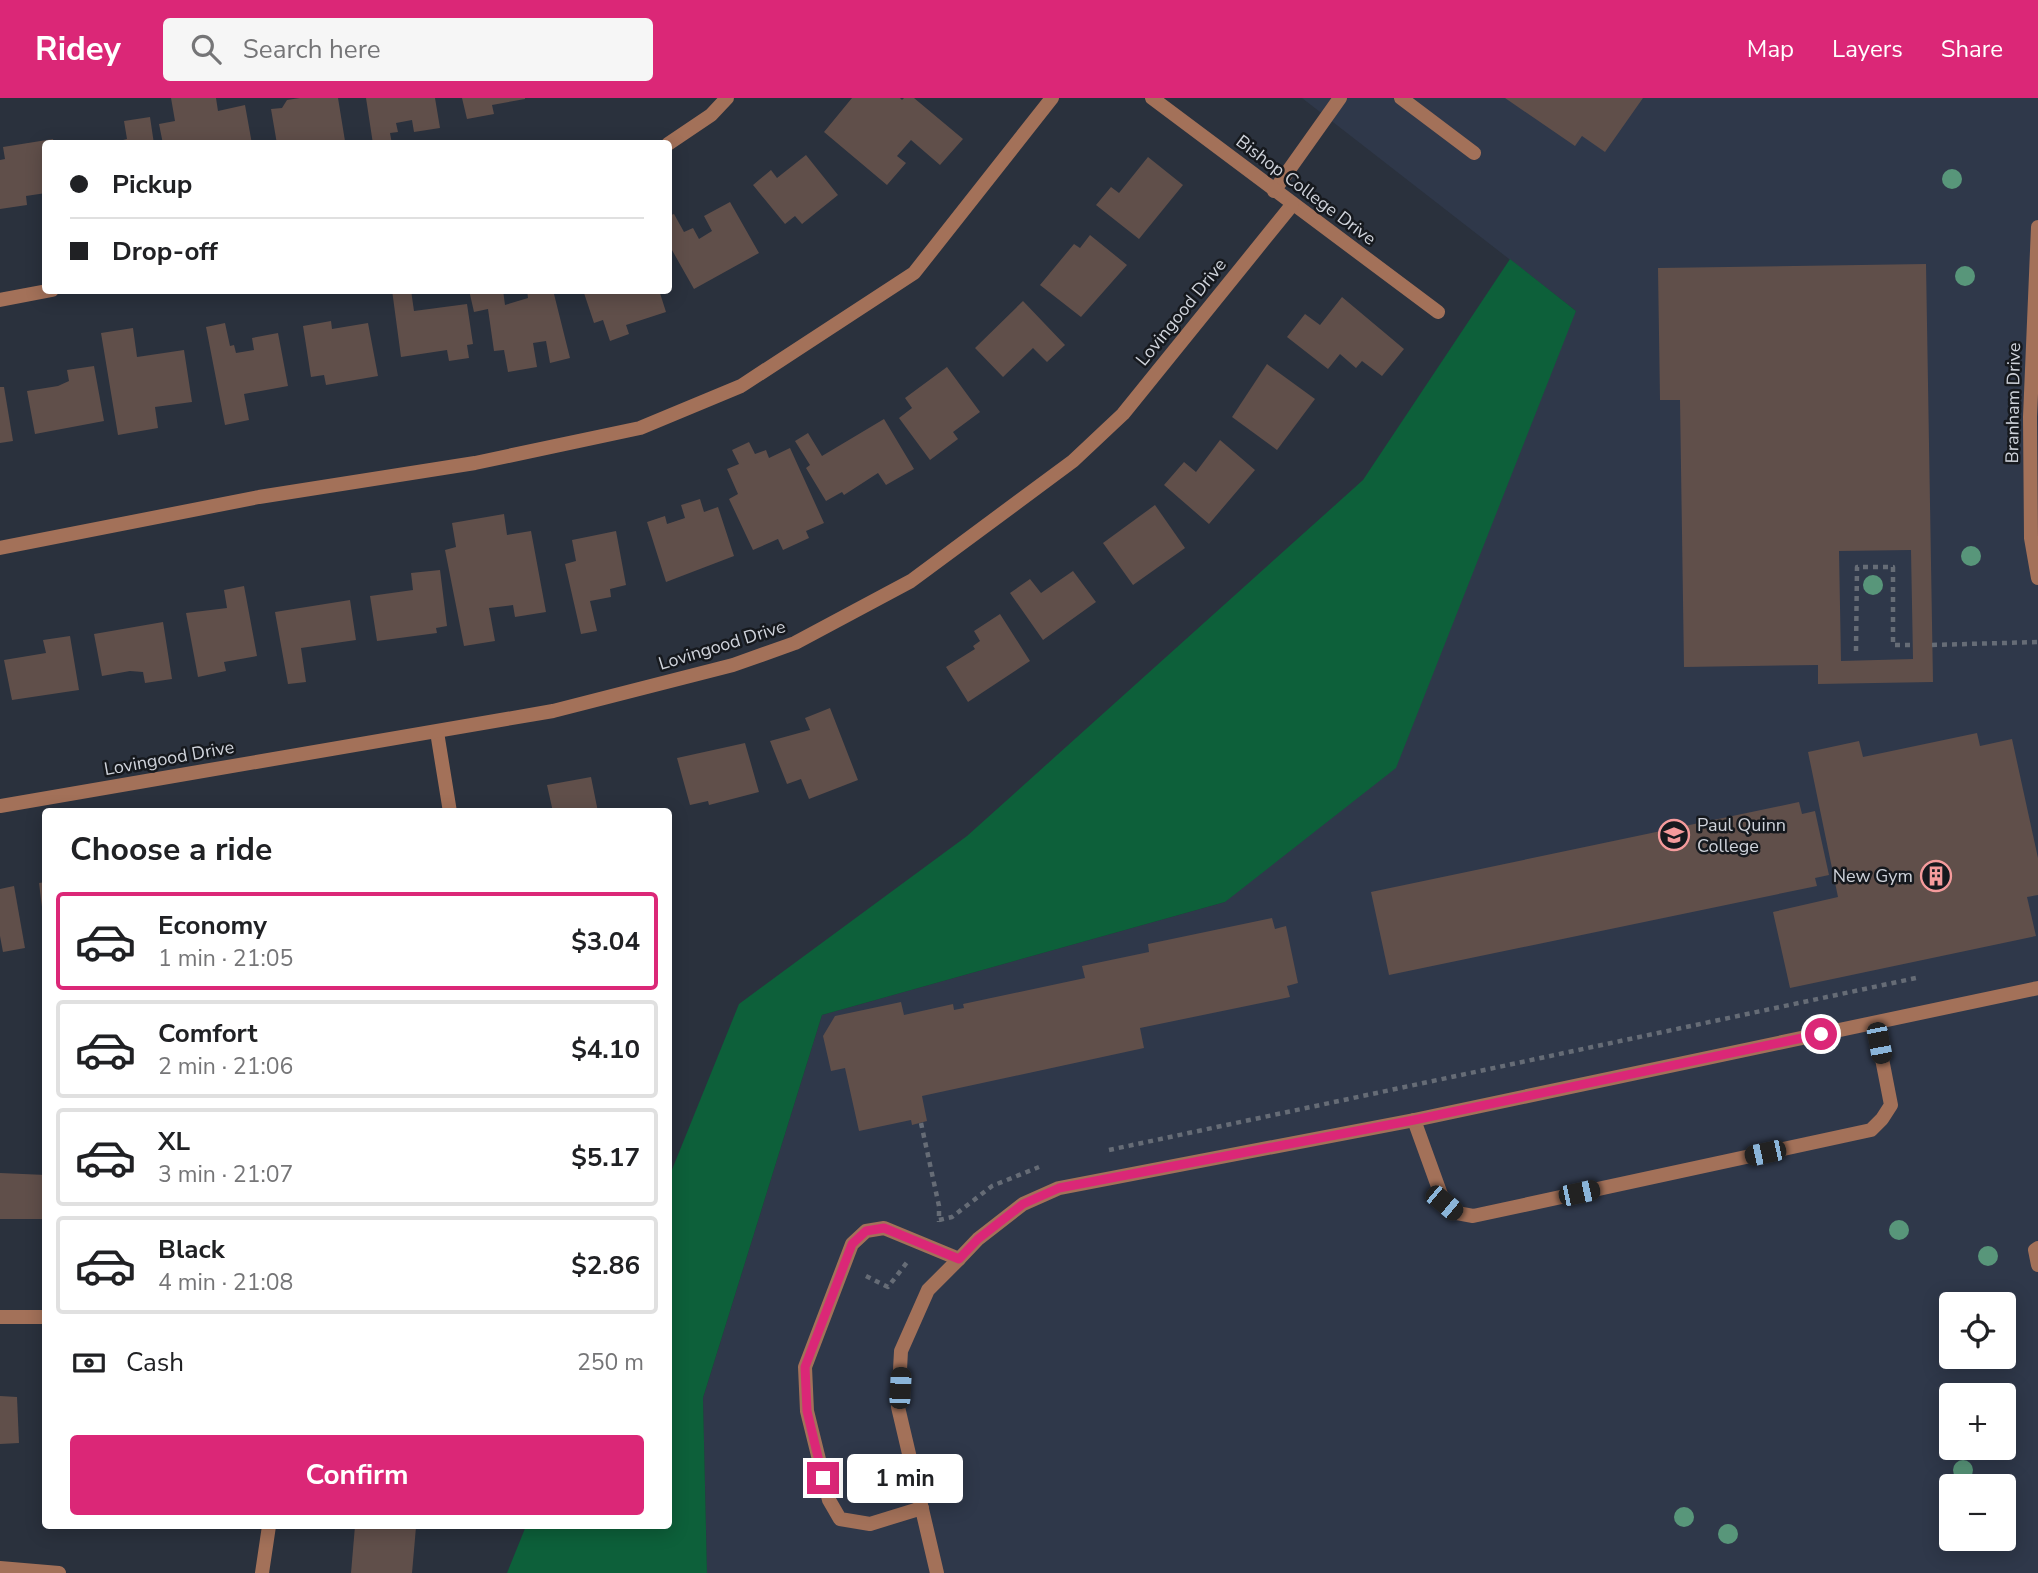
<!DOCTYPE html>
<html lang="en">
<head>
<meta charset="utf-8">
<style>
	:root { --surface:#fff; --page:#f6f6f6; --text:#202124; --muted:#757577; --line:#e0e0e0; --accent:#db2777 }
	body { margin:0; font-family:"Nunito Sans",sans-serif; background:var(--page); color:var(--text); height:100vh; display:flex; flex-direction:column; font-size:26px; white-space:nowrap }
	* { box-sizing:border-box; margin:0 }
	p { font-size:23px; color:var(--muted) }
	.icon { flex:none; width:38px; height:38px; fill:none; stroke:currentColor; stroke-width:2; stroke-linecap:round; stroke-linejoin:round }
	.map { position:relative; flex:1; overflow:hidden }
	.side { position:absolute; left:42px; top:710px; width:630px; height:721px; display:flex; flex-direction:column; background:var(--surface); border-radius:7px; box-shadow:0 4px 18px #0003 }
	.side>* { flex:none }
	.guide { position:absolute; left:42px; top:42px; width:630px; height:154px; border-radius:7px; box-shadow:0 4px 18px #0003; display:grid; align-content:center; height:154px; padding:0 28px; background:var(--surface) }
	.fabs { position:absolute; left:1939px; top:1194px; display:grid; gap:14px }
	.fabs a { display:grid; place-items:center; width:77px; height:77px; border-radius:7px; background:var(--surface); box-shadow:0 4px 18px #0003; font-size:35px }
	.end { position:absolute; width:32px; height:32px; margin:-16px; border:9px solid #db2777; background:#fff; box-shadow:0 0 0 4px #fff }
	.from { border-radius:50% }
	.bubble { position:absolute; height:49px; border-radius:7px; background:var(--surface); box-shadow:0 4px 18px #0003; font-size:23px; font-weight:700; line-height:49px; text-align:center }
	.car { position:absolute; width:21px; height:42px; margin:-21px -10px; border-radius:9px; box-shadow:0 0 5px 2px #0007; background:linear-gradient(#222 24%,#8ab4d8 0 40%,#222 0 76%,#8ab4d8 0 86%,#222 0) }
	.guide b { display:flex; align-items:center; gap:24px; height:66px; font-size:26px }
	.guide b+b { border-top:2px solid var(--line) }
	.guide i { width:18px; height:18px; background:var(--text) }
	ul { padding:0; list-style:none }
	li { display:flex; align-items:center; gap:21px; height:98px; margin:0 14px 10px; padding:0 14px; border:4px solid var(--line); border-radius:7px }
	li div { flex:1 }
	li b { display:block; font-size:26px }
	li em { font-style:normal; font-weight:700 }
	li.current { border-color:var(--accent) }
	li>.icon { width:63px; height:63px; stroke-width:1.5 }
	h2 { padding:0 28px; font-size:32px; line-height:84px }
	.pay { display:flex; align-items:center; gap:18px; height:77px; padding:0 28px; font-size:26px }
	.pay p { margin-inline-start:auto }
	.primary-button { display:flex; gap:14px; margin-top:auto; padding:14px 28px }
	.primary-button a { flex:1; height:80px; border-radius:7px; background:var(--accent); color:#fff; font-size:28px; font-weight:700; line-height:80px; text-align:center }
	header { display:flex; align-items:center; gap:42px; box-sizing:border-box; height:98px; padding:0 35px; background:var(--accent); color:#fff }
	header strong { font-size:33px }
	nav { display:flex; gap:38px; margin-inline-start:auto; font-size:24px }
	.search { width:490px; height:63px; background:var(--page); display:flex; align-items:center; gap:18px; box-sizing:border-box; padding:0 24px; border-radius:7px; color:var(--muted); font-size:26px }
	.map>svg:first-child { display:block }
	.built { fill:#2f384a; fill-rule:evenodd }
	.green { fill:#0d603a }
	.building { fill:#604f4a; fill-rule:evenodd }
	.lines { fill:none; stroke-linecap:round; stroke-linejoin:round }
	.path { stroke:#666c76; stroke-width:4.5; stroke-dasharray:5 5; stroke-linecap:butt }
	.service { stroke:#a37159; stroke-width:14 }
	.minor { stroke:#a37159; stroke-width:14 }
	.tree { fill:#58967a }
	.route { stroke:#db2777; stroke-width:9 }
	.labels { text-anchor:middle; stroke-width:5; stroke-linejoin:round; paint-order:stroke }
	.street-label { font-size:18px; fill:#cfd3db; stroke:#16191e }
	.poi-label { font-size:18px; fill:#cfd3db; stroke:#16191e; text-anchor:start }
</style>
</head>
<body>
<header>
<strong>Ridey</strong>
<div class="search"><svg class="icon" aria-label="search" viewBox="0 0 24 24"><circle cx="10" cy="10" r="6"/><path d="M15 15l6 6"/></svg>Search here</div>
<nav><a>Map</a><a>Layers</a><a>Share</a></nav>
</header>
<div class="map">
<svg width="2038" height="1475" viewBox="0 0 2038 1475">
	<rect width="100%" height="100%" fill="#2a313d"/>
	<path class="built" d="M1302 0H2038V1475H707L703 1300 822 917 1225 804 1576 213ZM1951 1206H2004V1258H1951ZM1951 1297H2004V1349H1951ZM1951 1388H2004V1440H1951Z"/>
	<path class="green" d="M1510 161 1576 213 1396 670 1225 804 822 917 703 1300 707 1475H507L526 1428H668L669 1079 739 906 967 738 1363 382Z"/>
	<g class="building">
		<path d="M171 0H216L218 13 245 7 252 46H163L159 26 175 23Z"/>
		<path d="M300 0H338L345 43 329 46H277L271 11 282 10 287 2Z"/>
		<path d="M366 0H435L440 30 414 34 412 22 396 25 398 34 390 35 392 46H373Z"/>
		<path d="M462 0H525V1L492 7 494 16 467 21Z"/>
		<path d="M852 0H900L902 2 904 0H914L963 41 940 67 911 42 897 58 906 65 887 87 824 34Z"/>
		<path d="M1505 0H1643L1605 54 1582 38 1575 48Z"/>
		<path d="M150 19 154 46H107L127 41 124 23Z"/>
		<path d="M53 41 54 46H46V95L26 98 27 107 0 111V62L5 61 3 49Z"/>
		<path d="M806 57 838 97 802 126 795 118 785 126 753 87 771 72 777 80Z"/>
		<path d="M1148 59 1183 87 1139 141 1096 107 1111 89 1119 95Z"/>
		<path d="M730 104 759 155 694 191 668 145V118L674 116 684 134 693 130 699 141 712 133 704 118Z"/>
		<path d="M1090 137 1127 167 1081 219 1040 187 1074 146 1080 150Z"/>
		<path d="M1926 166 1933 584 1818 586V567L1684 569 1680 302H1660L1658 170ZM1911 452 1913 561 1841 563 1839 453Z"/>
		<path d="M392 192H411L414 213 467 206 473 246 467 247 469 260 449 263 447 252 401 259Z"/>
		<path d="M469 192H503L505 207 528 200 527 192H553L570 260 550 265 546 243 533 245 537 269 508 274 504 252 494 253 488 211 474 214Z"/>
		<path d="M583 192H659L666 214 626 227 629 236 610 243 603 222 594 225Z"/>
		<path d="M1342 199 1404 251 1382 278 1362 263 1356 270 1340 256 1328 271 1287 239 1305 216 1320 227Z"/>
		<path d="M1023 203 1065 247 1047 264 1033 250 1003 279 975 250Z"/>
		<path d="M331 223 332 231 368 225 378 278 326 287 324 277 311 279 303 228Z"/>
		<path d="M225 225 230 248 234 247 236 255 254 252 252 240 278 235 288 288 244 296 249 322 225 327 206 229Z"/>
		<path d="M133 230 137 259 184 252 192 304 155 309 158 330 118 337 101 235Z"/>
		<path d="M1267 266 1315 301 1277 352 1232 319Z"/>
		<path d="M94 268 104 323 35 336 27 293 58 288 69 283 67 272Z"/>
		<path d="M947 269 980 314 953 334 958 341 930 362 899 320 912 310 905 300Z"/>
		<path d="M0 289H4L13 343 0 345Z"/>
		<path d="M884 321 914 371 886 387 878 375 844 397 842 394 826 403 806 370 810 367 795 343 808 335 822 358Z"/>
		<path d="M1220 342 1255 372 1209 426 1164 387 1184 364 1196 374Z"/>
		<path d="M749 344 755 356 766 352 769 360 790 350 824 425 806 433 809 440 783 452 778 441 753 452 729 401 738 396 727 371 739 366 732 352Z"/>
		<path d="M700 401 704 414 718 409 734 458 666 484 647 424 665 418 667 426 685 420 681 407Z"/>
		<path d="M1155 407 1185 450 1133 487 1103 445Z"/>
		<path d="M504 416 507 437 531 433 546 514 515 519 513 507 489 510 495 543 464 548 445 452 456 449 452 425Z"/>
		<path d="M616 433 626 487 610 491 611 499 590 503 597 533 581 536 565 466 576 463 572 442Z"/>
		<path d="M440 472 447 528 436 530 437 535 377 543 370 498 413 492 411 475Z"/>
		<path d="M1073 473 1096 504 1043 542 1010 495 1030 481 1041 495Z"/>
		<path d="M244 488 257 558 224 564 226 573 198 579 186 515 227 510 224 492Z"/>
		<path d="M350 502 356 542 301 550 306 584 288 586 275 514Z"/>
		<path d="M1000 516 1030 563 968 604 946 569 975 551 973 548 980 543 974 533Z"/>
		<path d="M163 524 172 581 145 585 143 574 130 573 102 578 94 536Z"/>
		<path d="M70 538 79 592 12 602 4 562 46 555 43 542Z"/>
		<path d="M830 610 858 682 809 701 801 681 787 686 770 643 810 632 805 620Z"/>
		<path d="M1977 635 1980 648 2012 641 2038 760V797L2027 799 2036 838 1790 890 1773 814 1838 799 1808 654 1859 643 1863 659Z"/>
		<path d="M745 645 759 694 709 707 708 703 690 707 677 660Z"/>
		<path d="M591 679 598 714H553L547 687Z"/>
		<path d="M1799 704 1802 716 1815 713 1829 777 1815 780 1817 788 1389 877 1371 794Z"/>
		<path d="M46 784V825H44L39 785Z"/>
		<path d="M14 788 25 850 3 854 0 838V791Z"/>
		<path d="M1272 820 1275 831 1286 828 1298 885 1287 888 1290 899 1140 930 1144 950 922 998 927 1023 912 1027 911 1022 859 1033 845 970 831 973 823 938 835 918 901 904 904 917 953 906 954 912 964 910 963 906 1085 880 1082 868 1149 854 1148 846Z"/>
		<path d="M0 1075 46 1077V1121H0Z"/>
		<path d="M0 1298 17 1299 19 1345 0 1346Z"/>
		<path d="M355 1428 416 1429 412 1475H351Z"/>
	</g>
	<g class="lines">
		<g class="path">
			<path d="M1932 547 2038 544"/>
			<path d="M1856 553 1857 469H1893V547H1913"/>
			<path d="M921 1025 939 1108V1124"/>
			<path d="M1109 1052 1916 880"/>
			<path d="M939 1122 952 1119 992 1088 1039 1069"/>
			<path d="M866 1178 888 1189 908 1163"/>
		</g>
		<g class="service">
			<path d="M1401 0 1474 55"/>
			<path d="M1274 93 1340 0"/>
			<path d="M2038 129 2030 319 2031 440 2038 480"/>
			<path d="M0 450 259 399 475 365 640 330 741 288 914 175 1052 0"/>
			<path d="M1414 1022 1444 1105 1457 1115 1473 1118 1871 1032 1882 1021 1891 1007 1875 925"/>
			<path d="M2038 1150 2035 1152 2038 1167"/>
			<path d="M922 1410 870 1426 840 1421 829 1402 807 1313 805 1269 852 1146 866 1133 884 1130 959 1161"/>
			<path d="M0 1470 59 1475"/>
			<path d="M937 1475 898 1309 901 1253 928 1192 959 1161 978 1141 1023 1106 1059 1090 1414 1022 2038 890"/>
		</g>
		<g class="minor">
			<path d="M1152 0 1438 214"/>
			<path d="M668 46 711 17 727 0"/>
			<path d="M0 202 52 192"/>
			<path d="M437 634 450 714"/>
			<path d="M0 708 553 613 733 567 795 545 911 483 1073 363 1123 316 1292 107"/>
			<path d="M0 1219H46"/>
			<path d="M262 1475 269 1428"/>
		</g>
	</g>
	<g class="tree">
		<circle cx="1952" cy="81" r="10"/>
		<circle cx="1965" cy="178" r="10"/>
		<circle cx="1971" cy="458" r="10"/>
		<circle cx="1873" cy="487" r="10"/>
		<circle cx="1899" cy="1132" r="10"/>
		<circle cx="1988" cy="1158" r="10"/>
		<circle cx="1963" cy="1372" r="10"/>
		<circle cx="1684" cy="1419" r="10"/>
		<circle cx="1728" cy="1436" r="10"/>
	</g>
	<g class="lines">
		<path class="route" d="M823 1380 807 1313 805 1269 852 1146 866 1133 884 1130 959 1161 978 1141 1023 1106 1059 1090 1414 1022 1821 936"/>
	</g>
	<defs>
		<g id="university-ring" transform="scale(1.575)"><circle r="9.5" fill="#16191e" stroke="#f59b9c" stroke-width="1.5"/><path d="M0-5L7-2L0 1L-7-2ZM-4 1L0 2.5L4 1V4Q0 6-4 4Z" fill="#f59b9c"/></g>
		<g id="building-ring" transform="scale(1.575)"><circle r="9.5" fill="#16191e" stroke="#f59b9c" stroke-width="1.5"/><path d="M-4-6H4V6H1V3H-1V6H-4ZM-2.5-4.3h1.7v1.8h-1.7ZM.8-4.3h1.7v1.8H.8ZM-2.5-1h1.7V.8h-1.7ZM.8-1h1.7V.8H.8Z" fill="#f59b9c"/></g>
	</defs>
	<g fill-rule="evenodd">
		<use href="#university-ring" x="1674" y="737"/>
		<use href="#building-ring" x="1936" y="778"/>
	</g>
	<g class="labels">
		<g class="street-label">
			<text transform="translate(1306 92) rotate(37)" y="6">Bishop College Drive</text>
			<text transform="translate(1181 214) rotate(-51)" y="6">Lovingood Drive</text>
			<text transform="translate(2013 305) rotate(-89)" y="6">Branham Drive</text>
			<text transform="translate(722 547) rotate(-17)" y="6">Lovingood Drive</text>
			<text transform="translate(169 660) rotate(-10)" y="6">Lovingood Drive</text>
		</g>
		<g class="poi-label">
			<text x="1697" y="733">Paul Quinn<tspan x="1697" dy="21">College</tspan></text>
			<text x="1913" y="784" text-anchor="end">New Gym</text>
		</g>
	</g>
</svg>
<div class="fabs">
<a><svg class="icon" aria-label="locate" viewBox="0 0 24 24"><circle cx="12" cy="12" r="6"/><path d="M12 2v4M12 18v4M2 12h4M18 12h4"/></svg></a>
<a>+</a>
<a>−</a>
</div>
<i class="end from" style="left:1821px;top:936px"></i>
<i class="end" style="left:823px;top:1380px"></i>
<div class="bubble" style="left:847px;top:1356px;width:116px">1 min</div>
<i class="car" style="left:1879px;top:945px;rotate:169deg"></i>
<i class="car" style="left:1765px;top:1055px;rotate:258deg"></i>
<i class="car" style="left:1579px;top:1095px;rotate:78deg"></i>
<i class="car" style="left:1444px;top:1105px;rotate:130deg"></i>
<i class="car" style="left:900px;top:1290px;rotate:3deg"></i>
<div class="guide">
<b><i class="from"></i>Pickup</b>
<b><i></i>Drop-off</b>
</div>
<section class="side">
<h2>Choose a ride</h2>
<ul>
<li class="current"><svg class="icon" aria-label="car" viewBox="0 0 24 24"><path d="M5 17H2v-5l4-1 3-4h7l3 4 3 1v5h-3M9 17h6M6 11h13"/><circle cx="7" cy="17" r="2"/><circle cx="17" cy="17" r="2"/></svg><div><b>Economy</b><p>1 min · 21:05</p></div><em>$3.04</em></li>
<li><svg class="icon" aria-label="car" viewBox="0 0 24 24"><path d="M5 17H2v-5l4-1 3-4h7l3 4 3 1v5h-3M9 17h6M6 11h13"/><circle cx="7" cy="17" r="2"/><circle cx="17" cy="17" r="2"/></svg><div><b>Comfort</b><p>2 min · 21:06</p></div><em>$4.10</em></li>
<li><svg class="icon" aria-label="car" viewBox="0 0 24 24"><path d="M5 17H2v-5l4-1 3-4h7l3 4 3 1v5h-3M9 17h6M6 11h13"/><circle cx="7" cy="17" r="2"/><circle cx="17" cy="17" r="2"/></svg><div><b>XL</b><p>3 min · 21:07</p></div><em>$5.17</em></li>
<li><svg class="icon" aria-label="car" viewBox="0 0 24 24"><path d="M5 17H2v-5l4-1 3-4h7l3 4 3 1v5h-3M9 17h6M6 11h13"/><circle cx="7" cy="17" r="2"/><circle cx="17" cy="17" r="2"/></svg><div><b>Black</b><p>4 min · 21:08</p></div><em>$2.86</em></li>
</ul>
<div class="pay"><svg class="icon" aria-label="cash" viewBox="0 0 24 24"><path d="M3 7h18v10H3z"/><circle cx="12" cy="12" r="2"/></svg>Cash<p>250 m</p></div>
<div class="primary-button"><a>Confirm</a></div>
</section>
</div>
</body>
</html>
